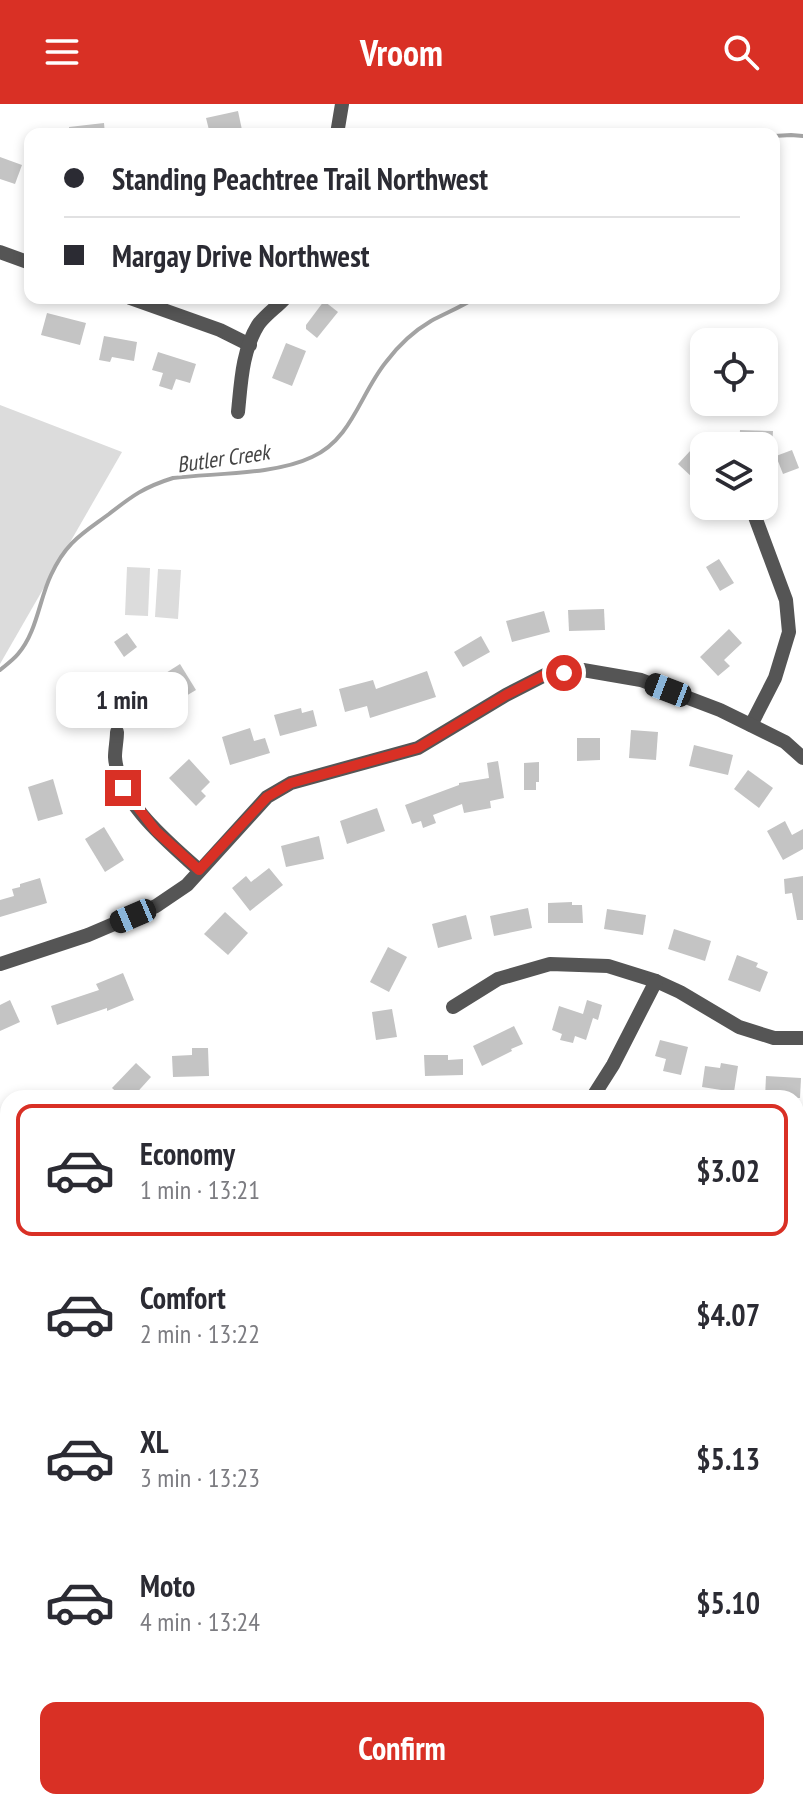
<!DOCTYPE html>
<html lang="en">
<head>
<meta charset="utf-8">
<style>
	:root { --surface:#fff; --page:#f2f2f3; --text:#2b2b33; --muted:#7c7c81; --line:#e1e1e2; --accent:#d93025 }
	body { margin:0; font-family:"PT Sans Narrow",sans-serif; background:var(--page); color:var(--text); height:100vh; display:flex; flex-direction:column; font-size:30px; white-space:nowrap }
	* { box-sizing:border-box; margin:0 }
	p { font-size:26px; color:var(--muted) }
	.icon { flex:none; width:44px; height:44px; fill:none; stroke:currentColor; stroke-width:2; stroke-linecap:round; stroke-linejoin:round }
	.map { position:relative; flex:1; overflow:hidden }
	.details { position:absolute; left:0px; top:986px; width:804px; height:720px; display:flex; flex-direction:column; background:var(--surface); border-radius:24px 24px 0 0; box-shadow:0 4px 12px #0003 }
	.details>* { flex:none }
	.banner { position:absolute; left:24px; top:24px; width:756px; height:176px; border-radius:16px; box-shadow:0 4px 12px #0003; display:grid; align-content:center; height:176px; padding:0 40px; background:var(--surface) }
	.controls { position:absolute; left:690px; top:224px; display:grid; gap:16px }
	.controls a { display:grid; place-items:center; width:88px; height:88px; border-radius:16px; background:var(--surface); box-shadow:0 4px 12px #0003; font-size:40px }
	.end { position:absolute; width:36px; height:36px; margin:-18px; border:10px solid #d93025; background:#fff; box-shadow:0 0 0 4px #fff }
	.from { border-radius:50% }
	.bubble { position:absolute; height:56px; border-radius:16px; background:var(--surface); box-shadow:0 4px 12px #0003; font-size:26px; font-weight:800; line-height:56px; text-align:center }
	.car { position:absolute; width:24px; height:48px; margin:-24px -12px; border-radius:10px; box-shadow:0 0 6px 2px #0007; background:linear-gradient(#222 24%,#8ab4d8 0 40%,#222 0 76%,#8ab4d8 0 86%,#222 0) }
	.banner b { display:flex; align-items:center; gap:28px; height:76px; font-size:30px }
	.banner b+b { border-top:2px solid var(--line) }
	.banner i { width:20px; height:20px; background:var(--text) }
	ul { padding:14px 0 0; list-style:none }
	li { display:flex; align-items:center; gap:24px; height:132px; margin:0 16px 12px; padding:0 24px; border:4px solid transparent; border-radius:16px }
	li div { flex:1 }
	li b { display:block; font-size:30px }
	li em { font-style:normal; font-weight:800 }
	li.on { border-color:var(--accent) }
	li>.icon { width:72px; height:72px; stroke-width:1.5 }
	.cta { display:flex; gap:16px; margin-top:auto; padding:16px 40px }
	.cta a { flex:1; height:92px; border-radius:16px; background:var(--accent); color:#fff; font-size:32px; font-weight:800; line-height:92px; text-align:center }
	header { display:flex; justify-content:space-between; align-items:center; height:104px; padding:0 40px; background:var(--accent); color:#fff; font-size:36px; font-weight:800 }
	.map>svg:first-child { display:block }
	.green { fill:#dcdcdc }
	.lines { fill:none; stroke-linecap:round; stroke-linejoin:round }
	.stream { stroke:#a3a3a3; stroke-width:4 }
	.building { fill:#c4c4c4 }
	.minor { stroke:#555; stroke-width:14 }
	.route { stroke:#d93025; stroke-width:10 }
	.labels { text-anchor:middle; stroke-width:6; stroke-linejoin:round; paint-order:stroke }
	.water-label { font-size:22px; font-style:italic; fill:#444; stroke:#fff }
</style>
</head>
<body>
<header><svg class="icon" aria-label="menu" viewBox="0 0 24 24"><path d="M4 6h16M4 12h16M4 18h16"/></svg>Vroom<svg class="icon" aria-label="search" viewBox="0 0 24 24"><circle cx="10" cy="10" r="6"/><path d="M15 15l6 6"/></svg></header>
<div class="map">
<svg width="803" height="1706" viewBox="0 0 803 1706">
	<rect width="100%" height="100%" fill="#fff"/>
	<g class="green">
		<path d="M0 301 122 348 0 560Z"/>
		<path d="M127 463 150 464 148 512 125 511Z"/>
		<path d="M158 465 181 466 178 515 155 513Z"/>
	</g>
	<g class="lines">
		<g class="stream">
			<path d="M774 32 791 31 803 32"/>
			<path d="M0 566C6 561 13 556 18 550 37 528 39 496 51 471 66 438 82 430 109 410 132 392 144 383 173 374 214 369 275 371 312 353 352 335 360 290 386 258 398 242 414 227 431 217 446 209 461 203 475 194"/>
		</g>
	</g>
	<g class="building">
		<path d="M238 7 242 26 224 30H210L206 14Z"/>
		<path d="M104 19 105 30H69V23Z"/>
		<path d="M0 53 22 61 15 80 0 75Z"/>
		<path d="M324 197 338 208 317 234 306 225V221Z"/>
		<path d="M47 209 86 219 80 241 41 231Z"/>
		<path d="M104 232 137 238 134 257 112 253 110 258 99 256Z"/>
		<path d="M286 239 306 247 292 282 272 274Z"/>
		<path d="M158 248 196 260 190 279 176 275 172 286 159 282 163 269 152 266Z"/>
		<path d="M740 326 773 327 772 342H739Z"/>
		<path d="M704 332V362L693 374 678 360Z"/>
		<path d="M792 346 799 364 783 370 776 352Z"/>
		<path d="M719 455 734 479 720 487 706 463Z"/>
		<path d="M604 505 605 526 569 527 568 506Z"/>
		<path d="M544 507 550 528 512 538 506 517Z"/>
		<path d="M729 525 742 539 724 556 730 562 718 572 700 553Z"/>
		<path d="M127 529 137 543 124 553 114 538Z"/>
		<path d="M481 532 490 548 463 563 454 548Z"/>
		<path d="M180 560 196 586 174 599 158 574Z"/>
		<path d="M427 567 436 593 370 614 367 602 345 608 339 585 373 576 376 585Z"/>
		<path d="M301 604 302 609 313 606 317 622 280 632 274 611Z"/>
		<path d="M250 624 254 637 265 634 270 649 230 661 222 633Z"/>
		<path d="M631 626 658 628 656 656 629 654Z"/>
		<path d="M577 634H600V656L577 657Z"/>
		<path d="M694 641 733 651 728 671 689 662Z"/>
		<path d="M189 655 210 678 201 687 206 692 196 702 169 674Z"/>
		<path d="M498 657 504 694 490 697 491 704 464 709 462 700 433 711 436 719 423 724 421 717 412 720 405 701 459 681V679L489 674 487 659Z"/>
		<path d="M539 658V678H536V686H524V659Z"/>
		<path d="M748 666 773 684 759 704 734 685Z"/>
		<path d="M53 675 63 710 38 717 28 683Z"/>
		<path d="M377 704 385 727 347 740 340 717Z"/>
		<path d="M785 717 792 731 803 725V745L783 756 767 727Z"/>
		<path d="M104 723 124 756 105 768 85 735Z"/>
		<path d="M319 732 324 755 286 763 281 742Z"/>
		<path d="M269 764 283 781 250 807 232 784 246 772 251 778Z"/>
		<path d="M803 772V816H797L792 789 785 790 784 775Z"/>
		<path d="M40 774 47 799 0 813V796L14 792 12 785 20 783V780Z"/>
		<path d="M572 798V801H582L583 819H548V799Z"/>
		<path d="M528 804 532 824 494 832 490 812Z"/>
		<path d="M607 805 646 811 643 831 604 825Z"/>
		<path d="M225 808 248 829 228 851 204 830Z"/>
		<path d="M466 811 472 835 438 844 432 820Z"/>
		<path d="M674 825 711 837 705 857 668 845Z"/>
		<path d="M388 843 407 853 389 888 370 878Z"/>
		<path d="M737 851 758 859 756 863 768 868 760 888 728 876Z"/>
		<path d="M123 869 134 896 107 907V904L57 921 51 902 99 886 96 880Z"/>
		<path d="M10 896 20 918 0 927V901Z"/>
		<path d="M587 896 602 901 598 916 593 914 586 936 575 932 573 939 560 936 562 930 552 926 559 902 583 910Z"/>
		<path d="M392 905 397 933 376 936 372 908Z"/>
		<path d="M514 922 523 940 511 945 512 947 482 962 473 942Z"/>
		<path d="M660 936 688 943 681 971 663 967 666 955 655 952Z"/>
		<path d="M192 944H208L209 972 173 973 172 952 192 951Z"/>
		<path d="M424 951H448V956L463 955V971L425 972Z"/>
		<path d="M136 959 151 973 132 994H123L112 984Z"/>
		<path d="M721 959 738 962 734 988 702 983 705 962 720 964Z"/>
		<path d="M766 972 801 974 800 994H765Z"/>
	</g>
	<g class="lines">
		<g class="minor">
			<path d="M337 30 342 0"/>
			<path d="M0 148 30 159"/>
			<path d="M130 194 220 226 250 241"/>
			<path d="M238 308C241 279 242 247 258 221 265 211 277 203 285 194"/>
			<path d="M751 621 775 574 789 528 786 496 751 402"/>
			<path d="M117 628C117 636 115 645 115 653 118 698 168 738 199 766"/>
			<path d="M0 860 88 831 156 802 187 781 267 693 291 679 418 644 506 591 545 571 583 566 641 576 720 606 785 638 803 654"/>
			<path d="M453 903 498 875 550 860 608 862 656 877 680 888 739 923 774 934H803"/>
			<path d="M592 994 613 961 656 877"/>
			<path d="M0 1092 3 1097 8 1100"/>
			<path d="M796 1347 803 1324"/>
			<path d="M0 1631 8 1635"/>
			<path d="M707 1706 709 1698"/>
		</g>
	</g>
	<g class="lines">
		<path class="route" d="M123 684 156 727 199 766 267 693 291 679 418 644 506 591 545 571 564 569"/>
	</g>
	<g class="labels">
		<g class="water-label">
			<text transform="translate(223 354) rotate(-8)" y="8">Butler Creek</text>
		</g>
	</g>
</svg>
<div class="controls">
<a><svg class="icon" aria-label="locate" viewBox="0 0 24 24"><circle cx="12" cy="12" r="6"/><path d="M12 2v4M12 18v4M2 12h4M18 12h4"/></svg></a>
<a><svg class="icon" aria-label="layers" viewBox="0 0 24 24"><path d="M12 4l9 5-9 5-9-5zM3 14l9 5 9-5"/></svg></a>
</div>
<i class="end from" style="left:564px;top:569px"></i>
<i class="end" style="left:123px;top:684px"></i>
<div class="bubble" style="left:56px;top:568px;width:132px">1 min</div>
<i class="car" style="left:668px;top:586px;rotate:291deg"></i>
<i class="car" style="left:133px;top:812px;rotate:247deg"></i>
<div class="banner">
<b><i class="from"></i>Standing Peachtree Trail Northwest</b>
<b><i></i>Margay Drive Northwest</b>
</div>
<section class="details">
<ul>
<li class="on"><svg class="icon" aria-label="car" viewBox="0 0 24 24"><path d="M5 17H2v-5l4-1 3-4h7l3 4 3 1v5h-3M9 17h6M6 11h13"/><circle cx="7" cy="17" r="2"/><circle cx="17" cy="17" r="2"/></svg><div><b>Economy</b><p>1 min · 13:21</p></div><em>$3.02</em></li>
<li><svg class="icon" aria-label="car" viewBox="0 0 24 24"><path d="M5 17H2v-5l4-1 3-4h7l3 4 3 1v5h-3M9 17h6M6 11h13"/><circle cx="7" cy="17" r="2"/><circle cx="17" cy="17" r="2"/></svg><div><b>Comfort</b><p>2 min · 13:22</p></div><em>$4.07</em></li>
<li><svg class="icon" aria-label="car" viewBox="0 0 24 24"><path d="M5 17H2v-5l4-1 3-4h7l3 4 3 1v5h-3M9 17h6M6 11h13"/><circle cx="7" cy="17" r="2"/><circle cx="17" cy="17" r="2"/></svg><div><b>XL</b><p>3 min · 13:23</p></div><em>$5.13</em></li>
<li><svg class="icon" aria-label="car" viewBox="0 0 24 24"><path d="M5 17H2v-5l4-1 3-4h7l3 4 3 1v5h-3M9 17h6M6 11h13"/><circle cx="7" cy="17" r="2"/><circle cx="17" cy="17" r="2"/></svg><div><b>Moto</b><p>4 min · 13:24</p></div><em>$5.10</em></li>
</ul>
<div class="cta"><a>Confirm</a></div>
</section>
</div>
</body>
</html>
